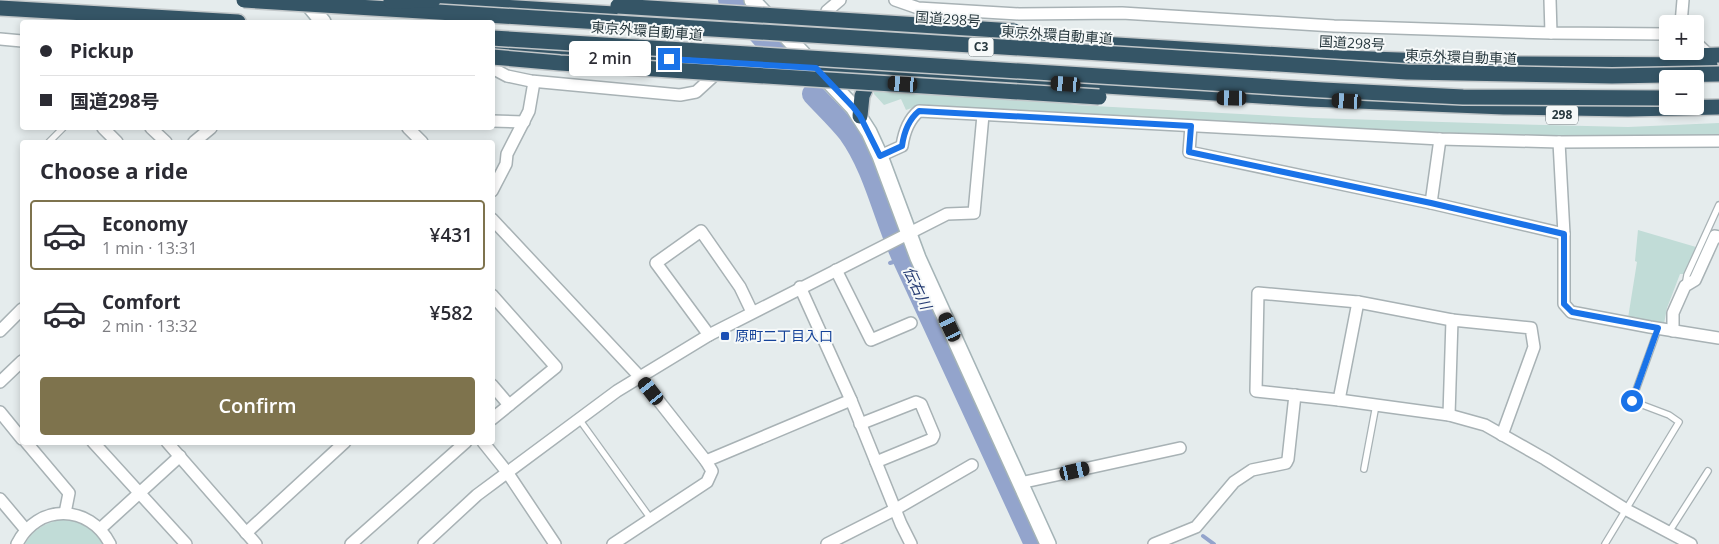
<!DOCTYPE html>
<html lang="en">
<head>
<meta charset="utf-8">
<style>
	:root { --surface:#fff; --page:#f7f7f7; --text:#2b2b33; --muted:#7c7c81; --line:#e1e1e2; --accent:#7e734d }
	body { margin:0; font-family:"Open Sans","Noto Sans JP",sans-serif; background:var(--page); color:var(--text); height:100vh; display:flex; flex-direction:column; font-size:19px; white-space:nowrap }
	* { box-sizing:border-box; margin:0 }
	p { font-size:16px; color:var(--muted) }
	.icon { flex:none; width:28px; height:28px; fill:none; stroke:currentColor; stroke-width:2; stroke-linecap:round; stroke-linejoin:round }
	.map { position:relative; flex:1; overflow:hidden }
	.panel { position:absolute; left:20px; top:140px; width:475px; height:305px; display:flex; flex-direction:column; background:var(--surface); border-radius:5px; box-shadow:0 2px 8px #0003 }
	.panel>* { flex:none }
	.top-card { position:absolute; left:20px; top:20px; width:475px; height:110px; border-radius:5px; box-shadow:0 2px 8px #0003; display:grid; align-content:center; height:110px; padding:0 20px; background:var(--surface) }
	.fabs { position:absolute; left:1659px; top:15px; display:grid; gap:10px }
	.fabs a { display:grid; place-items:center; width:45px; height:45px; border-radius:5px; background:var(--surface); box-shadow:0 2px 8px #0003; font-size:25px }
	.end { position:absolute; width:22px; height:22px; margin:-11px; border:6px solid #1a73e8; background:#fff; box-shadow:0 0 0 2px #fff }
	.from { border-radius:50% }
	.bubble { position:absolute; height:35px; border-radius:5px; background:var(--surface); box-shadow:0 2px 8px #0003; font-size:16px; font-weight:600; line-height:35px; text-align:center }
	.car { position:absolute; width:15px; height:30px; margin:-15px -8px; border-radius:6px; box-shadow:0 0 4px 1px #0007; background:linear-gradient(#222 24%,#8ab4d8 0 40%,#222 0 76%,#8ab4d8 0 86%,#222 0) }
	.top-card b { display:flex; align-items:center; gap:18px; height:48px; font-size:19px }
	.top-card b+b { border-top:1px solid var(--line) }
	.top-card i { width:12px; height:12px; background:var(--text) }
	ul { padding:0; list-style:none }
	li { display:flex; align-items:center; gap:15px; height:70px; margin:0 10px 8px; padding:0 10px; border:2px solid transparent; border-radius:5px }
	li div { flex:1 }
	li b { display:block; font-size:19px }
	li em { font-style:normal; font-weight:600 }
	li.on { border-color:var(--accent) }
	li>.icon { width:45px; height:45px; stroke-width:1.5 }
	h2 { padding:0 20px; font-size:22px; line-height:60px }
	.action { display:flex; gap:10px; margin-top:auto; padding:10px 20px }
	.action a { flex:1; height:58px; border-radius:5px; background:var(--accent); color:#fff; font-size:20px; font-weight:600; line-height:58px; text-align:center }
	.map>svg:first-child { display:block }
	.green { fill:#c1dcd7 }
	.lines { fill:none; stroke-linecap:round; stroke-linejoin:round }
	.stream { stroke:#93a4cc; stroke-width:4 }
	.river { stroke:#93a4cc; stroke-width:22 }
	.lane-casing { stroke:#a8b2b5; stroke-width:8 }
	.street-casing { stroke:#a8b2b5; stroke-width:14 }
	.secondary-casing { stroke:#a5b4b7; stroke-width:18 }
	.highway-casing { stroke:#c2c7c9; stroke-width:18 }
	.lane { stroke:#fff; stroke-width:5.5 }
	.street { stroke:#fff; stroke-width:11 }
	.secondary { stroke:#fff; stroke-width:15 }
	.highway { stroke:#355566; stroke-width:15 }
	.highway-bridge-casing { stroke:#c2c7c9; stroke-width:18; stroke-linecap:butt }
	.highway-bridge { stroke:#355566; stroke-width:15 }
	.route { stroke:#1a73e8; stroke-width:6 }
	.transit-dot { fill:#1a4fb4; stroke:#f6f9f9; stroke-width:2 }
	.labels { text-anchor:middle; stroke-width:4; stroke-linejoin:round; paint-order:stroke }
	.shield { fill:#f6f9f9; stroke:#647175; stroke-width:1 }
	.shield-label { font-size:12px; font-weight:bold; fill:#26373d }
	.street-label { font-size:14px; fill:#26373d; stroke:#f6f9f9 }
	.transit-label { font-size:14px; fill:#164399; stroke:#f6f9f9; text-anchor:start }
	.water-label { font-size:15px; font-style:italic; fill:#263c73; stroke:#f6f9f9 }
</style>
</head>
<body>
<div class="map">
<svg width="1719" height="544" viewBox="0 0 1719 544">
	<rect width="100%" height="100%" fill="#e5eced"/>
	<g class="green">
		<path d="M877 89 1059 102 1076 105 1313 118 1507 124 1628 127 1719 123V136L1506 137 1403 133 920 105 906 110 901 99 884 105 874 94V90Z"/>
		<path d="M1638 230 1696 247 1684 274H1680L1667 308 1664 324 1628 318 1637 262 1635 261Z"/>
		<path d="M60 520C79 520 93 527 103 544H25C33 530 44 523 60 520Z"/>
	</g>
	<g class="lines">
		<g class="stream">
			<path d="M890 263 903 259"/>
			<path d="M1203 536 1214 544"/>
		</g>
		<g class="river">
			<path d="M729 0 743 15"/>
			<path d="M756 30 778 55"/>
			<path d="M813 94C825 107 838 119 849 133 875 169 884 218 903 258 947 353 991 449 1035 544"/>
		</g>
		<g class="lane-casing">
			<g id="lane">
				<path d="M49 142 63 128"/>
				<path d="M1685 286 1687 275 1719 205"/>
				<path d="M579 419 651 519"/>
				<path d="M1364 469 1376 405"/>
				<path d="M1669 532 1708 471"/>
				<path d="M1605 544 1679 422 1669 415 1632 401 1658 329"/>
			</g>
		</g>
		<g class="street-casing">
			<g id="street">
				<path d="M895 0 918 8 1019 14 1122 13 1334 26 1551 33 1668 34"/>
				<path d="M1550 0 1551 33"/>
				<path d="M1681 24 1683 0"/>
				<path d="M822 25 827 11 840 0"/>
				<path d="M0 39 22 41"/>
				<path d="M1695 42 1709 55"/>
				<path d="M492 68 507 76 531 81 680 95 696 92 719 71"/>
				<path d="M492 121 524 122"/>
				<path d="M1191 126 1189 152 1431 203 1564 234"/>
				<path d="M103 128 117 142"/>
				<path d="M151 128 166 142"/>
				<path d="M408 128 422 142"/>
				<path d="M194 142 211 128"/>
				<path d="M1559 142 1564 234V304L1571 312 1650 327 1719 338"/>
				<path d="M880 156 902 146C904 132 908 120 919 111L1440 139 1559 142 1719 141"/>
				<path d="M492 191 506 164 507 154 529 111 534 82"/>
				<path d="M1431 203 1440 139"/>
				<path d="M492 219 640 377 706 461 851 400"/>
				<path d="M836 270 871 340 911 323"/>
				<path d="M800 287 851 400 901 524 911 544"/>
				<path d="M492 295 556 367 492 419"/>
				<path d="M1452 320 1358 302 1258 293 1256 391 1339 400 1449 415 1485 425 1545 459 1625 509 1691 544"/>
				<path d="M0 331 22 309"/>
				<path d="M1673 331V313L1685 286 1695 280 1715 236 1719 237"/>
				<path d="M709 335 656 263 701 231 740 287 752 312"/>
				<path d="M0 382 22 361"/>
				<path d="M492 385 509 405"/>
				<path d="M1339 400 1358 302"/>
				<path d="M0 412 22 439"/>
				<path d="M1449 415 1452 320 1531 328 1534 347 1502 435"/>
				<path d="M860 424 916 402 921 404 934 435 932 439 876 462"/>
				<path d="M26 442 69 493 65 513"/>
				<path d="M93 442 186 544"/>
				<path d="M167 442 256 544"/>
				<path d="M483 442 507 472 555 544"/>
				<path d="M1020 483 1180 448"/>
				<path d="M0 499 26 530"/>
				<path d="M100 529 180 456"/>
				<path d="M246 533 345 442"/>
				<path d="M17 544C37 503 90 504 110 544"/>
				<path d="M351 544 466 442"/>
				<path d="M424 544 477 495 617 391 709 335 947 214 974 213 983 115"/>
				<path d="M613 544 707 482 712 471 706 461"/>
				<path d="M827 544 896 509 972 465"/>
				<path d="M1154 544 1196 527 1234 482 1252 470 1286 463 1288 459 1295 395"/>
			</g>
		</g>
		<g class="secondary-casing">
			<g id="secondary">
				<path d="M305 0 323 22"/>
				<path d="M752 0 853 107 869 132 880 156 918 258 1048 544"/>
			</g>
		</g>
		<g class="highway-casing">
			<g id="highway">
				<path d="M420 2 1314 57 1513 64 1710 65"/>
				<path d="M0 8 238 22"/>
				<path d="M492 47 1309 99 1504 107 1628 109 1719 107"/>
				<path d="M1693 56 1719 55"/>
				<path d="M860 116 862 96 873 72"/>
			</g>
		</g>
		<use href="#lane" class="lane"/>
		<use href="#street" class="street"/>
		<use href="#secondary" class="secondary"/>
		<use href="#highway" class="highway"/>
		<g class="highway-bridge-casing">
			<g id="highway-bridge">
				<path d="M244 0 1407 72 1612 76 1719 74"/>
				<path d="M391 1 433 0"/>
				<path d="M618 6 1014 31"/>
				<path d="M492 38 1323 90 1463 97 1668 98"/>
				<path d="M492 57 560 63 1099 97"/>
			</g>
		</g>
		<use href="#highway-bridge" class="highway-bridge"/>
	</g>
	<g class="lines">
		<path class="route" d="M669 59 816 68 853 107 860 116 880 156 902 146C904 132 908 120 919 111L1191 126 1189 152 1431 203 1564 234V304L1572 312 1658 328 1632 401"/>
	</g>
	<rect class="transit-dot" x="720" y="331" width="10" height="10" rx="2.5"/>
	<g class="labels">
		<g class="shield">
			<rect x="968.5" y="37.5" width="25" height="19" rx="4"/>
			<rect x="1546" y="105.5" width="32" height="19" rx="4"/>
		</g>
		<g class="shield-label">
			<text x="981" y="51">C3</text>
			<text x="1562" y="119">298</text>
		</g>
		<g class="street-label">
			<text transform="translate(948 19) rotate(4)" y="5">国道298号</text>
			<text transform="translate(647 31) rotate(4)" y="5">東京外環自動車道</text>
			<text transform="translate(1057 35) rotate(4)" y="5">東京外環自動車道</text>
			<text transform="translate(1352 43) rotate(3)" y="5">国道298号</text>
			<text transform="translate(1461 57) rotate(2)" y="5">東京外環自動車道</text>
		</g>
		<g class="transit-label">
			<text x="735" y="341">原町二丁目入口</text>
		</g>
		<g class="water-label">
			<text transform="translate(917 288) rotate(65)" y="5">伝右川</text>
		</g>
	</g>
</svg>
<div class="fabs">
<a>+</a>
<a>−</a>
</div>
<i class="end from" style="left:1632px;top:401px"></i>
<i class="end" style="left:669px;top:59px"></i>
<div class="bubble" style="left:569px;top:41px;width:82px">2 min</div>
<i class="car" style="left:903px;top:84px;rotate:274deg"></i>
<i class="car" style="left:1066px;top:84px;rotate:274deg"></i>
<i class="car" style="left:1232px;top:98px;rotate:271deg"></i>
<i class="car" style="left:1347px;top:101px;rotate:273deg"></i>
<i class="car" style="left:950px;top:327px;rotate:335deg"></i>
<i class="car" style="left:651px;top:391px;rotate:322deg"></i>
<i class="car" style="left:1075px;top:471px;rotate:77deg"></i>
<div class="top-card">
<b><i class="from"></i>Pickup</b>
<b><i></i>国道298号</b>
</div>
<section class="panel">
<h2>Choose a ride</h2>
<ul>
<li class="on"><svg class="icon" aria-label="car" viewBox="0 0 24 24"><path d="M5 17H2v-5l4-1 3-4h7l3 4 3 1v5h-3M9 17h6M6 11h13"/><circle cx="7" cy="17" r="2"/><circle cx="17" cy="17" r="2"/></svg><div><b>Economy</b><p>1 min · 13:31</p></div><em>¥431</em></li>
<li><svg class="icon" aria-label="car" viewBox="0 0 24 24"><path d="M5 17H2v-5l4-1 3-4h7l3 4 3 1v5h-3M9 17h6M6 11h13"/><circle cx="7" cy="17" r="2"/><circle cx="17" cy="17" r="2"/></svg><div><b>Comfort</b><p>2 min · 13:32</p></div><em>¥582</em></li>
</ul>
<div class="action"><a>Confirm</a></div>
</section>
</div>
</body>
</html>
